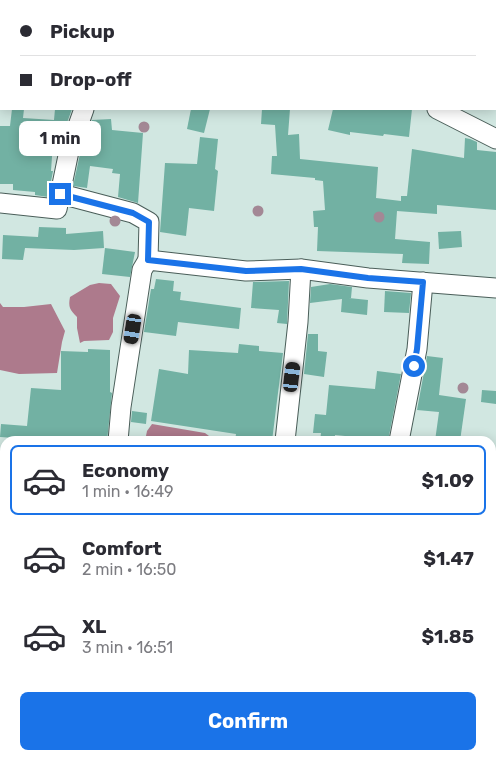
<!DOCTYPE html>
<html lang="en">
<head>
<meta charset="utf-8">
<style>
	:root { --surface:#fff; --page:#f2f2f3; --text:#2b2b33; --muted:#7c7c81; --line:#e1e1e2; --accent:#1a73e8 }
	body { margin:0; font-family:Rubik,sans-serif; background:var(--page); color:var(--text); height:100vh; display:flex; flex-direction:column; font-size:19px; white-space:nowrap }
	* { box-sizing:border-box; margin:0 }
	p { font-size:16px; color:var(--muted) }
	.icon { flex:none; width:28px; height:28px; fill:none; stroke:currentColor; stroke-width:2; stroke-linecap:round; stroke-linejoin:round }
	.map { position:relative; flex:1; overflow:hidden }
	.sheet { position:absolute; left:0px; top:436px; width:496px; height:324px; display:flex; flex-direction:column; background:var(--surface); border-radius:15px 15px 0 0; box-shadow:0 2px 12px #0003 }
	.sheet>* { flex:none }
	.banner { position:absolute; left:0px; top:0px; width:496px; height:110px; box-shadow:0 2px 12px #0003; display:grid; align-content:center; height:110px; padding:0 20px; background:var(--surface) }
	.end { position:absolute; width:22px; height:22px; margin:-11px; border:6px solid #1a73e8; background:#fff; box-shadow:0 0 0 2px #fff }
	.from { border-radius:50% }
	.bubble { position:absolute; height:35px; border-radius:8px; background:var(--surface); box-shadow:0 2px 12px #0003; font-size:16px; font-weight:700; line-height:35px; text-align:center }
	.car { position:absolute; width:15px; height:30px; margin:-15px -8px; border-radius:6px; box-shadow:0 0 4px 1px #0007; background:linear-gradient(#222 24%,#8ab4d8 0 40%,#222 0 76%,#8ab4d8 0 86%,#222 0) }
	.banner b { display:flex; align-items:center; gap:18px; height:48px; font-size:19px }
	.banner b+b { border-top:1px solid var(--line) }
	.banner i { width:12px; height:12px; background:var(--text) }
	ul { padding:9px 0 0; list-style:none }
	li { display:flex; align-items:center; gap:15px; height:70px; margin:0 10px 8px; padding:0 10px; border:2px solid transparent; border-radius:8px }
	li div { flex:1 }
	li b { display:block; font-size:19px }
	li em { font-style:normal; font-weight:700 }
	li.active { border-color:var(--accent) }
	li>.icon { width:45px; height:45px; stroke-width:1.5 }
	.action { display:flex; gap:10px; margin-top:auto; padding:10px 20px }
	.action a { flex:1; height:58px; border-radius:8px; background:var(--accent); color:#fff; font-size:20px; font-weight:700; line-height:58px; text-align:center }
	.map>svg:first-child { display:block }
	.water { fill:#ad7a8c }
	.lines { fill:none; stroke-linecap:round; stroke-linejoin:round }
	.canal { stroke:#ad7a8c; stroke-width:15 }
	.building { fill:#72b1a3 }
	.minor-casing { stroke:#4a5e59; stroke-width:21 }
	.minor { stroke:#fff; stroke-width:19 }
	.tree { fill:#a38895 }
	.route { stroke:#1a73e8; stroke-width:6 }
</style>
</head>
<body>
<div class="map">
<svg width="496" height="759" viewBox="0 0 496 759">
	<rect width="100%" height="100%" fill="#d1e7e1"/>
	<g class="water">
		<path d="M99 283 111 284 120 296 113 318V332L109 340 84 341 80 343 77 328V317C70 310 68 307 70 297L90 285Z"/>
		<path d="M0 303 3 307H24L51 304 65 331 62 342 57 373 19 374 0 370Z"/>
		<path d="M152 424 205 433 209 436V441H145L147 431Z"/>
		<path d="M491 719 496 720V759H440L436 755H491Z"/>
	</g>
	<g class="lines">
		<g class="canal">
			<path d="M302 0 305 1"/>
			<path d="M495 94 496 95"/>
		</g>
	</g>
	<g class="building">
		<path d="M12 109H24L23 118 54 120 55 109H72L60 142H53L51 171H53L48 197 35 195V192L13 190V184H0V126H10Z"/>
		<path d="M191 109H210L204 133 187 129Z"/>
		<path d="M262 109H290L288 135 299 134 300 159 378 167 376 198 401 201V196H407L412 149 464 158 465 138 470 139 477 142V150L496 152V210L437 205V214L397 211 395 239 430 242 429 264 402 263 403 254 317 251 318 227H314L313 211 325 210 323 181 315 180V178L271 174 272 156H277L275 125 261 124Z"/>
		<path d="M333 109H412L409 137 384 134 383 136 350 132V135L328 130Z"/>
		<path d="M111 119 112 130 143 133 138 203 118 197 120 174 112 173 113 169 90 166 87 188 73 186 80 154 92 120Z"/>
		<path d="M200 137 218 139 215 169 218 171 214 211 189 208 186 236 160 232 165 163 197 164Z"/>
		<path d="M39 227 66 228V234L103 231 104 248 74 250 25 248 23 260 2 259 3 235 38 237Z"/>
		<path d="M461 231 462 247 439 249 438 232Z"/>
		<path d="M105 248 135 252 130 277 102 274Z"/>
		<path d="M156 279 174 281 173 291 181 292 180 300 241 308 239 329 178 322 176 336 144 332 151 289H154Z"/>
		<path d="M289 281 287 324 277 323 279 310 251 308 253 282Z"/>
		<path d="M330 284 352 287 351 298H349L368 300 367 315 341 312 342 299 310 303 311 287Z"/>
		<path d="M385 291 411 293 409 313 384 312Z"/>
		<path d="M308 334H318V351L327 352 324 377 304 374Z"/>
		<path d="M239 344 259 346V351L283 353 272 441H235L236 434 151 421 159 369 188 374 189 350 238 353Z"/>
		<path d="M88 349 110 350V392L112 393 107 441H61L0 437 1 424 27 426 31 388 61 390V351L88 352Z"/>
		<path d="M427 356 443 358 439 395 466 399 460 441H435L439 412 417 410Z"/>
		<path d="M377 371 401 374 388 441H364L365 438 335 435V441H320L321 433H313L315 414 326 415 329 385 375 389Z"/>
		<path d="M482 390 496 391V404L481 402Z"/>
		<path d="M132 411 147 413 146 424 131 422Z"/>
	</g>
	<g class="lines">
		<g class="minor-casing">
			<g id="minor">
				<path d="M224 0 226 1"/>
				<path d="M109 1 110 0"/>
				<path d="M437 109 496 139"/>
				<path d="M61 194 133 213 149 222 148 260"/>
				<path d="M0 203 57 209 69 151 84 109"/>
				<path d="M118 441 121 407 142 270 148 260 246 271 301 269 368 278 496 288"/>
				<path d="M285 441 298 322 301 269"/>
				<path d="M399 441 417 349 423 282"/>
				<path d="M0 616 5 615"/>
				<path d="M491 690 496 691"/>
				<path d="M233 759V755"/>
			</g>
		</g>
		<use href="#minor" class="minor"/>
	</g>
	<g class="tree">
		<circle cx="144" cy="127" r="5.5"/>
		<circle cx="258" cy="211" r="5.5"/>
		<circle cx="379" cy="217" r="5.5"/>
		<circle cx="115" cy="221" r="5.5"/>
		<circle cx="463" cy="388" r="5.5"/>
	</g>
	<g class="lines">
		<path class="route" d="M60 194 133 213 149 222 148 260 246 271 301 269 368 278 423 282 417 349 414 366"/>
	</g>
</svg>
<i class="end from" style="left:414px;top:366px"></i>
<i class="end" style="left:60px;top:194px"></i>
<div class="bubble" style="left:19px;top:121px;width:82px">1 min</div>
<i class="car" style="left:133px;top:329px;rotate:189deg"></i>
<i class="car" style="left:292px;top:377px;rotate:7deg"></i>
<div class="banner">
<b><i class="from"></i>Pickup</b>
<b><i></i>Drop-off</b>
</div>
<section class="sheet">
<ul>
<li class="active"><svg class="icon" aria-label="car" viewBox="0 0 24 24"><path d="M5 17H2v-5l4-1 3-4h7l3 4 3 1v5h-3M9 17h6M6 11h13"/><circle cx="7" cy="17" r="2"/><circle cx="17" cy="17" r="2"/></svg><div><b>Economy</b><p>1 min · 16:49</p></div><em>$1.09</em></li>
<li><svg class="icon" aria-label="car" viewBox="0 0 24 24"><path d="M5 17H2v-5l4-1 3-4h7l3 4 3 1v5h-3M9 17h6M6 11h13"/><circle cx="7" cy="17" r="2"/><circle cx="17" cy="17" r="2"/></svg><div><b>Comfort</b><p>2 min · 16:50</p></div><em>$1.47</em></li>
<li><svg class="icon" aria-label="car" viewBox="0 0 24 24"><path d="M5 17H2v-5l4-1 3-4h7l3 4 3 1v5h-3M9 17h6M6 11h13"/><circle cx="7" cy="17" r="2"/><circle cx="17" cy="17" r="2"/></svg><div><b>XL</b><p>3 min · 16:51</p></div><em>$1.85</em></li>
</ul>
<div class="action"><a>Confirm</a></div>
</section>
</div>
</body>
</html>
